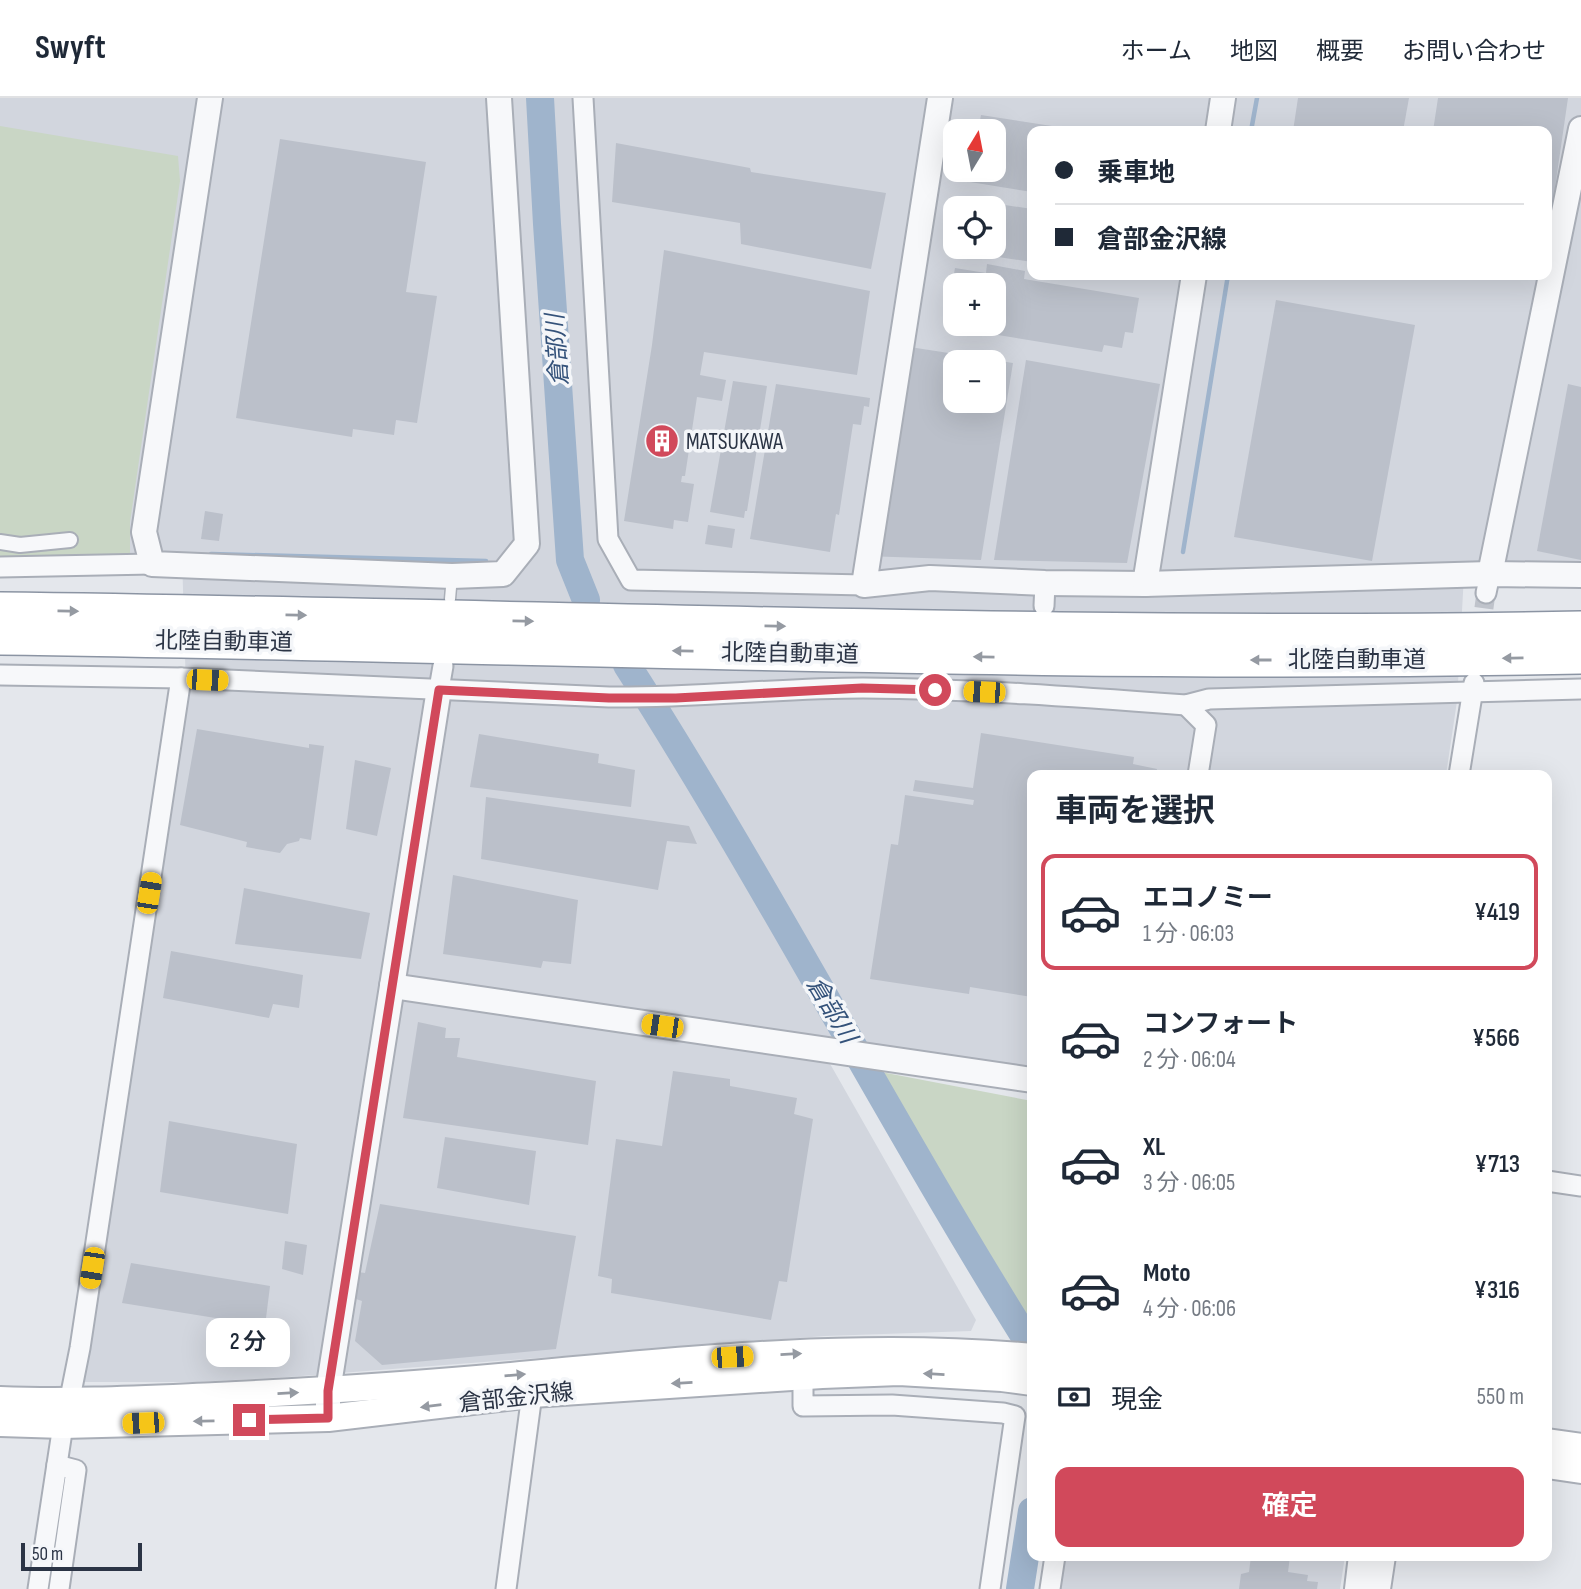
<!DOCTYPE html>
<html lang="ja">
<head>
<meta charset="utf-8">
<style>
	:root { --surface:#fff; --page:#f2f2f3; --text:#1f2937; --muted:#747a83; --line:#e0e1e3; --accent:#d1495b }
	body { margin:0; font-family:"Sofia Sans Condensed","Noto Sans JP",sans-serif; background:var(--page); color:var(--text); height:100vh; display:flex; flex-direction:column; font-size:26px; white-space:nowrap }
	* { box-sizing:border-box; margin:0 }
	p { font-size:23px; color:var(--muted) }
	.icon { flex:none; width:38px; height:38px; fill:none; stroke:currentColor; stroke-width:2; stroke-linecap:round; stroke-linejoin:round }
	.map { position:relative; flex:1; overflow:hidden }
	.details { position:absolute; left:1027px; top:672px; width:525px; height:791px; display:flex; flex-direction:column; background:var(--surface); border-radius:14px; box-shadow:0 7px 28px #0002 }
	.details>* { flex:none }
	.guide { position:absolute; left:1027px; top:28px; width:525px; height:154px; border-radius:14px; box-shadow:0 7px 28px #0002; display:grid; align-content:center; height:154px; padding:0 28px; background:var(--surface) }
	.needle { width:46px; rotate:10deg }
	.fabs { position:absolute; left:943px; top:21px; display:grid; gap:14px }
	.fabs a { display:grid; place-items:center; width:63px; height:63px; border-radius:14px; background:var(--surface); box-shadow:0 7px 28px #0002; font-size:35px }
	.scale { position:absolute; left:21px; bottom:18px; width:121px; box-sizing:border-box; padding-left:7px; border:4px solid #2b3445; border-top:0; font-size:19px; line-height:24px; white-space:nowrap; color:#2b3445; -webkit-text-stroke:5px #f4f6f9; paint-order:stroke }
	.end { position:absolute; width:32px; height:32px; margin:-16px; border:9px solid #d1495b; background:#fff; box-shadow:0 0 0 4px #fff }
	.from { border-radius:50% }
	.bubble { position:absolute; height:49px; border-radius:14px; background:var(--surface); box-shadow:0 7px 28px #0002; font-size:23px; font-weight:600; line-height:49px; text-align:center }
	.car { position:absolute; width:21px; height:42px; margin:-21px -10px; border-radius:9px; box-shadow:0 0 5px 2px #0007; background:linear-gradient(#f5c518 24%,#345 0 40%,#f5c518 0 76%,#345 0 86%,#f5c518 0) }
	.guide b { display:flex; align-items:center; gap:24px; height:66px; font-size:26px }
	.guide b+b { border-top:2px solid var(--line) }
	.guide i { width:18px; height:18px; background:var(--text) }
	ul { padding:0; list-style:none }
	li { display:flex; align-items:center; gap:21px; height:116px; margin:0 14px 10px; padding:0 14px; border:4px solid transparent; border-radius:14px }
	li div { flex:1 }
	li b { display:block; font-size:26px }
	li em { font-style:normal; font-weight:600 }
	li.selected { border-color:var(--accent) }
	li>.icon { width:63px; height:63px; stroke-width:1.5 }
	h2 { padding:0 28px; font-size:32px; line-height:84px }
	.pay { display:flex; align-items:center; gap:18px; height:77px; padding:0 28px; font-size:26px }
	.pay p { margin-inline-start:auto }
	.cta { display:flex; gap:14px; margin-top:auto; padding:14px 28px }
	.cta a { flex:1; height:80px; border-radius:14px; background:var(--accent); color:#fff; font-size:28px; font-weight:600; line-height:80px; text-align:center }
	header { display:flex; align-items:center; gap:42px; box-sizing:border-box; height:98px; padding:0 35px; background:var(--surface); border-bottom:2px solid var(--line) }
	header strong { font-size:33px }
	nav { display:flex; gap:38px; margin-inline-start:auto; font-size:24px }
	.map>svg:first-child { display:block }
	.built { fill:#d2d6de; fill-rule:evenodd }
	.green { fill:#c9d6c5 }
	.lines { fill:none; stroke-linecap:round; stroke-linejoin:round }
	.stream { stroke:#9fb4cc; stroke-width:4.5 }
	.river { stroke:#9fb4cc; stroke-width:28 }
	.building { fill:#bbc0ca; fill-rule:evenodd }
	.minor-tunnel { stroke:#bfc3cb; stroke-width:19; stroke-dasharray:19 10; stroke-linecap:butt }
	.service-casing { stroke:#a9aeb7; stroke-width:13 }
	.pedestrian-casing { stroke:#a9aeb7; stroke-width:18 }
	.minor-casing { stroke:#a9aeb7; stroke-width:23 }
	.tertiary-casing { stroke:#a9aeb7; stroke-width:28 }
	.secondary-casing { stroke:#a9aeb7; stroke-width:30 }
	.motorway-casing { stroke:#8b94a3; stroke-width:38 }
	.service { stroke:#f7f8fa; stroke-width:10 }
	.pedestrian { stroke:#f7f8fa; stroke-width:14 }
	.minor { stroke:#f7f8fa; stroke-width:19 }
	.tertiary { stroke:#f7f8fa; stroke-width:24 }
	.secondary { stroke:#fff; stroke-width:26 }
	.motorway { stroke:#fff; stroke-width:35 }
	.oneway { fill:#959aa2 }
	.route { stroke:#d1495b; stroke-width:9 }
	.labels { text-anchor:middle; stroke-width:7; stroke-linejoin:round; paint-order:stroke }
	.poi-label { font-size:23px; fill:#2b3445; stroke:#f4f6f9; text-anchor:start }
	.street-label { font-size:23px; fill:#2b3445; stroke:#f4f6f9 }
	.water-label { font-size:24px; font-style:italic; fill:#34527a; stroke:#f4f6f9 }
</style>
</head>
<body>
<header>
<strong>Swyft</strong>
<nav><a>ホーム</a><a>地図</a><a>概要</a><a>お問い合わせ</a></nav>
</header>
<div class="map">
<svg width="1581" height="1491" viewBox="0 0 1581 1491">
	<rect width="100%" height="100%" fill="#e4e7ec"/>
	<g class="built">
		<path d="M0 0H1581V469L1464 477 1457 603 1446 677H1032V975L829 964 976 1222 971 1233 825 1238 288 1279 195 1284H82L186 591 182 458 0 457ZM956 33H994V72H956ZM1032 33H1547V177H1032ZM956 110H994V149H956ZM956 187H994V226H956ZM956 264H994V303H956Z"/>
		<path d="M1062 1458H1345L1340 1491H1057Z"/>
	</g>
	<g class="green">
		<path d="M0 28 178 58 180 83 130 424V462H0Z"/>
		<path d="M881 974 1032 1003V1227Z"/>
	</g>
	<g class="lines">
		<g class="stream">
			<path d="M1251 33 1257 0"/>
			<path d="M1183 454 1228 177"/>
			<path d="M211 456 486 463"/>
		</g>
		<g class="river">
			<path d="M540 0 547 126 570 462 586 502"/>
			<path d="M627 567C769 789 890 1024 1030 1247L1032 1258"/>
			<path d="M1020 1491 1032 1413"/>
		</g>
	</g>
	<g class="building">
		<path d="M1298 0H1409L1403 33H1293Z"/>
		<path d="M1438 0H1568L1549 131 1547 33H1433Z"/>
		<path d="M981 17 1078 32V33H1032V94L970 84 972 72H994V33H978Z"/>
		<path d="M280 41 426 64 406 194 437 198 417 325 396 322 394 337 353 331 352 339 236 320Z"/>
		<path d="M616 45 750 70 751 74 886 95 871 171 741 146 740 125 612 104Z"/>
		<path d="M965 101 1032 111V164L958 153 959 149H994V110H964Z"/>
		<path d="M664 152 870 193 857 277 704 254 700 277 726 282 722 303 697 299 685 378H682L681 384 694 386 688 424 674 422 673 431 624 423 652 247Z"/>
		<path d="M987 166 1025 173 1024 181 1139 200 1133 235 1125 234 1122 250 1104 247 1102 254 998 237 999 230 983 227 994 226V187H956V223L946 221 955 170 986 175Z"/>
		<path d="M1276 202 1415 227 1372 463 1234 439Z"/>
		<path d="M897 247 1013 265 981 462 865 458ZM956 264H994V303H956Z"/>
		<path d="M1026 262 1160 286 1127 465 994 462Z"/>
		<path d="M733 283 767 288 747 413H745L744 420 710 414Z"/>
		<path d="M776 286 870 300 869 309 864 308 861 327 853 326 839 417 836 416 830 454 750 441Z"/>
		<path d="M1568 286 1581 289V462L1537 453Z"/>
		<path d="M205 413 223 416 219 443 201 441Z"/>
		<path d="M708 427 735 431 732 450 705 446Z"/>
		<path d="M197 631 309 650V646L324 648 311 742 300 740 299 743 287 746 280 755 246 749 247 744 180 727Z"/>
		<path d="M981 635 1134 659 1133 666 1157 671 1156 677H1032V899L970 889 969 896 870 881 891 746 898 747 905 697 973 707 974 702 913 693 915 682 973 690Z"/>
		<path d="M479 636 599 656 598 665 635 672 631 709 470 689Z"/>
		<path d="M355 662 391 670 377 738 346 731Z"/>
		<path d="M486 699 689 728 697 746 667 743 658 792 481 761Z"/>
		<path d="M453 777 578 802 571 866 543 863 541 870 443 856Z"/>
		<path d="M244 790 370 815 361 861 235 846Z"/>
		<path d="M171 853 303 877 299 910 273 906 269 920 163 900Z"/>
		<path d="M418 924 446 930 445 940H460L457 959 596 983 588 1047 403 1020Z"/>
		<path d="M673 973 730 981V988L797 1000 794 1016 813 1021 787 1184 779 1183 771 1222 611 1195 612 1181 598 1178 616 1041 662 1048Z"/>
		<path d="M169 1023 297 1046 288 1116 160 1094Z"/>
		<path d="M445 1039 536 1053 529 1107 437 1090Z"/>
		<path d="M380 1106 576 1138 556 1251 382 1267 355 1243 362 1203 353 1200 358 1174 365 1175Z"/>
		<path d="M285 1143 307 1147 303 1177 282 1171Z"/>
		<path d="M131 1165 270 1188 265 1228 122 1205Z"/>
		<path d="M1251 1458H1290L1288 1474 1308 1477 1307 1483 1318 1484 1317 1491H1239L1241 1476 1249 1474Z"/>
	</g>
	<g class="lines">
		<path class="minor-tunnel" d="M1480 539 1486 495"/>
		<g class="service-casing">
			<path id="service" d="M450 501 452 478"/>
		</g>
		<g class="pedestrian-casing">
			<path id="pedestrian" d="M0 444 20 447 70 442"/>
		</g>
		<g class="minor-casing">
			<g id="minor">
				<path d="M583 0 608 441 631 482 864 487"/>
				<path d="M0 469 152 466"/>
				<path d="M1486 495 1490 476"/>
				<path d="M1044 508 1045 485"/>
				<path d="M0 577 181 580 609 599C694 600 779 590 863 590 971 591 1079 599 1186 607L1209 601 1581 591"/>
				<path d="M439 591 443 568"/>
				<path d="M1186 607 1206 627 1198 677"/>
				<path d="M1459 677 1474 585"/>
				<path d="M1547 1083 1581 1088"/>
				<path d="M803 1278V1308L892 1307 1003 1315 1015 1318 990 1491"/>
				<path d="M69 1305 80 1250 181 580"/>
				<path d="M57 1367 76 1372 59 1491"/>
				<path d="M38 1491 63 1327"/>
				<path d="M506 1491 532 1296"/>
				<path d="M1050 1491 1055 1458"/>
			</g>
		</g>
		<g class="tertiary-casing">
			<g id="tertiary">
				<path d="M210 0 144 434 152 466 452 478 503 476 527 446 499 0"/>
				<path d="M940 0 864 487 930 480 1045 485 1145 486 1490 476 1581 477"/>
				<path d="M1218 33 1223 0"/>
				<path d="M1490 476 1581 31"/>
				<path d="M1145 486 1194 177"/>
				<path d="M392 888 1032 982"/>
				<path d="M328 1310V1293L439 591"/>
				<path d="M1357 1491 1361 1458"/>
				<path d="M1378 1491 1383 1458"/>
			</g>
		</g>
		<g class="secondary-casing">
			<g id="secondary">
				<path d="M0 1302C72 1305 144 1301 216 1298 322 1293 427 1286 532 1276 698 1260 866 1244 1032 1259"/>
				<path d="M0 1325 63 1327 328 1320 532 1296 822 1277 899 1274 1002 1280 1032 1284"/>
				<path d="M1547 1344 1581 1349"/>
				<path d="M1547 1367 1581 1372"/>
			</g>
		</g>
		<g class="motorway-casing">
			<g id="motorway">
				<path d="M0 512C527 518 1054 541 1581 531"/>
				<path d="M0 539C527 546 1054 569 1581 558"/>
			</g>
		</g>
		<use href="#service" class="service"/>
		<use href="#pedestrian" class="pedestrian"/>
		<use href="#minor" class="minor"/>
		<use href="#tertiary" class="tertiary"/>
		<use href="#secondary" class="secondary"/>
		<use href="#motorway" class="motorway"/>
	</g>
	<defs><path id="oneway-solid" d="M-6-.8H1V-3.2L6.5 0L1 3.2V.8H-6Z" transform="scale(1.75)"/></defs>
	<g class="oneway">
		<use href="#oneway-solid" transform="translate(68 513) rotate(1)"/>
		<use href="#oneway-solid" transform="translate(296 517) rotate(1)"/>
		<use href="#oneway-solid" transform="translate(523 523) rotate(1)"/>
		<use href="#oneway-solid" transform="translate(775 528) rotate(1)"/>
		<use href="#oneway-solid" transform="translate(683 553) rotate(-179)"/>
		<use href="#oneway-solid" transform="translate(984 559) rotate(-179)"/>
		<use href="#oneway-solid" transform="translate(1513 560) rotate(179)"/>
		<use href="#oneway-solid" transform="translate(1261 562) rotate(-180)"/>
		<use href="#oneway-solid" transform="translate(791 1256) rotate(-3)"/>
		<use href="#oneway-solid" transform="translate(934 1276) rotate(-177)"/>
		<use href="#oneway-solid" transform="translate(515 1277) rotate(-5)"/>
		<use href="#oneway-solid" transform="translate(682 1285) rotate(177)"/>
		<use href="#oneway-solid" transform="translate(288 1295) rotate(-3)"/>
		<use href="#oneway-solid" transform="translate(431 1308) rotate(173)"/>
		<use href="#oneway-solid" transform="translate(204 1323) rotate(179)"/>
	</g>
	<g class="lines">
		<path class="route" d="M249 1322 328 1320V1293L439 592 609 600H676L862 590 935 592"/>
	</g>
	<defs>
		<g id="building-disc" transform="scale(1.75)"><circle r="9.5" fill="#d1495b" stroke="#f4f6f9"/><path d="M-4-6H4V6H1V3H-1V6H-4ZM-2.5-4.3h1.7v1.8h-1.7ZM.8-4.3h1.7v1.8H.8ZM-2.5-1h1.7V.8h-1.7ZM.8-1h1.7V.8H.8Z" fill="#fff"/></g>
	</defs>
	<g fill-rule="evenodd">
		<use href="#building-disc" x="662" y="343"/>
	</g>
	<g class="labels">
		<g class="poi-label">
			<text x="686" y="351">MATSUKAWA</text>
		</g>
		<g class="street-label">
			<text transform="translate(224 543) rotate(1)" y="8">北陸自動車道</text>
			<text transform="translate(790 555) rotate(1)" y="8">北陸自動車道</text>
			<text x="1357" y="569">北陸自動車道</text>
			<text transform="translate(516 1299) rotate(-6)" y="8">倉部金沢線</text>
		</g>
		<g class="water-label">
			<text transform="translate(557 252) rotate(-94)" y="8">倉部川</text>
			<text transform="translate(832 912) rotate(59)" y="8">倉部川</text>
		</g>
	</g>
</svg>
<div class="fabs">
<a><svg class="needle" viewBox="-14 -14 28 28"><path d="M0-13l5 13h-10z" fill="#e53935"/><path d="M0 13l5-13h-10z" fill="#747a83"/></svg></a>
<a><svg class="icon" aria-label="locate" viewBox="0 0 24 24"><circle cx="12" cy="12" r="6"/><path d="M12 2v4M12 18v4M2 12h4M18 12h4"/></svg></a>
<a>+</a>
<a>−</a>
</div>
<div class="scale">50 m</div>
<i class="end from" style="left:935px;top:592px"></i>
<i class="end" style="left:249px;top:1322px"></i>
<div class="bubble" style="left:206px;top:1220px;width:84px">2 分</div>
<i class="car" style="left:207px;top:582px;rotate:92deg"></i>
<i class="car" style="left:984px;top:594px;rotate:272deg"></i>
<i class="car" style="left:149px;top:795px;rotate:9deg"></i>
<i class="car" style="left:662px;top:928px;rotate:278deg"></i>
<i class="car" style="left:92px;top:1170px;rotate:189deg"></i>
<i class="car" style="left:732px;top:1259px;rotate:87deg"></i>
<i class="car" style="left:143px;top:1325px;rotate:268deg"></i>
<div class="guide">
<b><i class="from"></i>乗車地</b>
<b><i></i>倉部金沢線</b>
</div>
<section class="details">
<h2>車両を選択</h2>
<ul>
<li class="selected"><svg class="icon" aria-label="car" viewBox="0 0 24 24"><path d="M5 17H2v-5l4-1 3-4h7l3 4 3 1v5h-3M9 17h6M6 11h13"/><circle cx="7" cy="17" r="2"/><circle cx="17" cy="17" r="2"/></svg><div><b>エコノミー</b><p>1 分 · 06:03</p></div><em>¥419</em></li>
<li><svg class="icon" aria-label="car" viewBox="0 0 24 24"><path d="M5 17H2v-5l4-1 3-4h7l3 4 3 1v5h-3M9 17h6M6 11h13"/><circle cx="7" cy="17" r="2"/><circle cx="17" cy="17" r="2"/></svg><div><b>コンフォート</b><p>2 分 · 06:04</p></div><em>¥566</em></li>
<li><svg class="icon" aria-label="car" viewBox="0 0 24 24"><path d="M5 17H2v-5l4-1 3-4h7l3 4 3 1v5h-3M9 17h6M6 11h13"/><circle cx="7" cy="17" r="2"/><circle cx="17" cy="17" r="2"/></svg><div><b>XL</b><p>3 分 · 06:05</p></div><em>¥713</em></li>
<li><svg class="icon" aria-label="car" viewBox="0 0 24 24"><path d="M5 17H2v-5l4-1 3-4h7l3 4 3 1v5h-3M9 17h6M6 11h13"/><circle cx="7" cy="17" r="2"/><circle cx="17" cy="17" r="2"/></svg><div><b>Moto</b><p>4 分 · 06:06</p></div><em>¥316</em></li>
</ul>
<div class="pay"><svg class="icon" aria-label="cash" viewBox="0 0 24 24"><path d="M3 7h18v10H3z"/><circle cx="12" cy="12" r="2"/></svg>現金<p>550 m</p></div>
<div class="cta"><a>確定</a></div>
</section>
</div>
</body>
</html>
